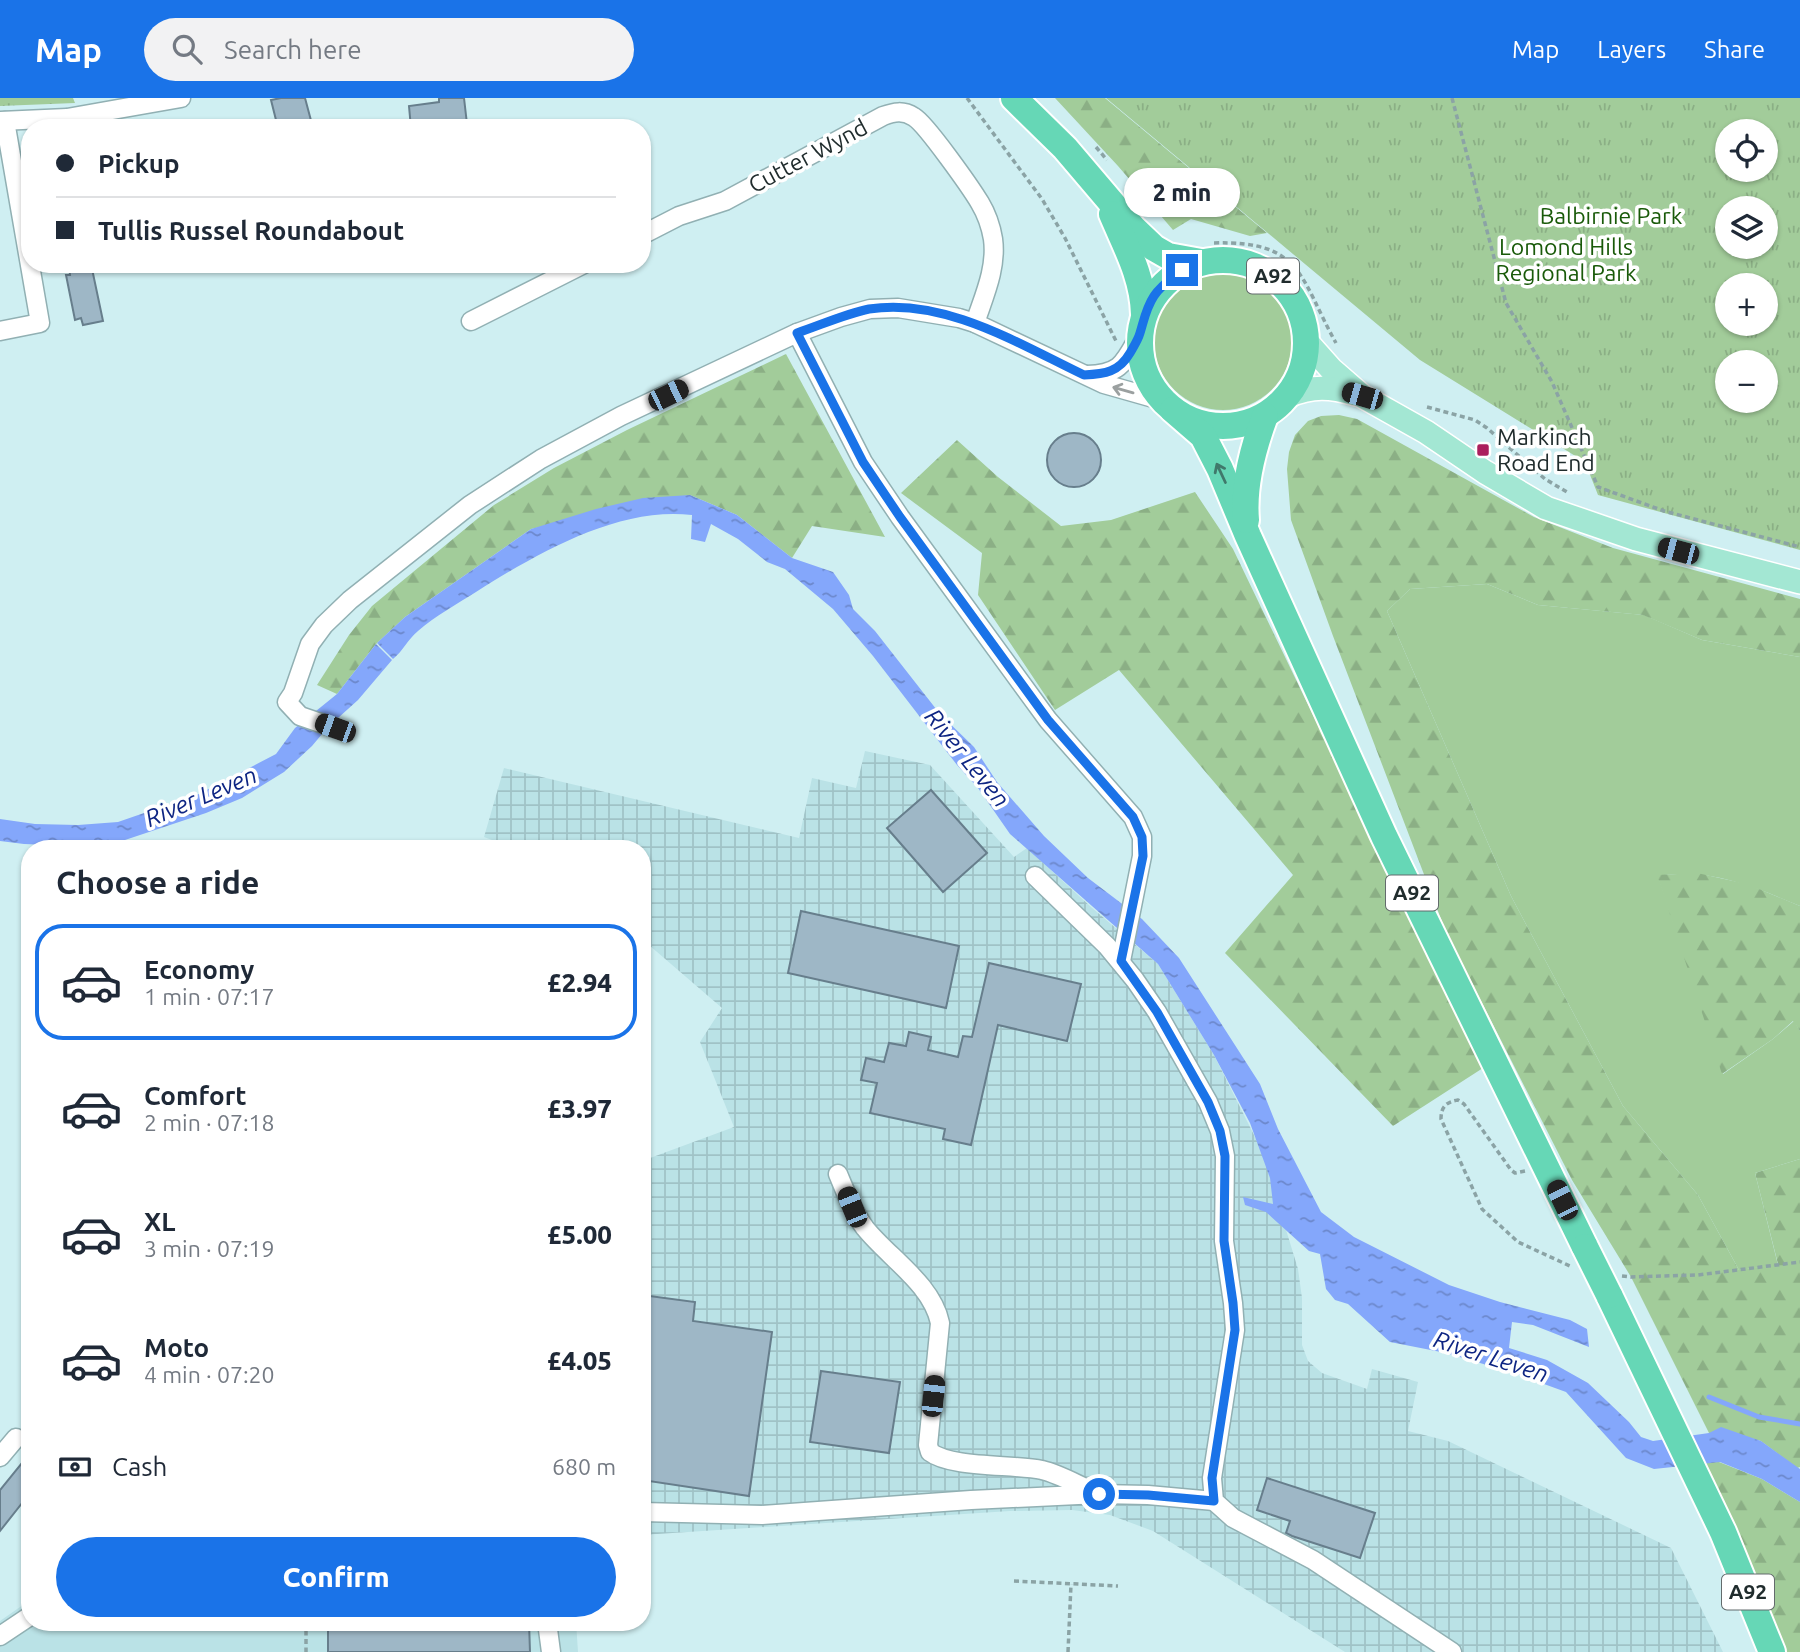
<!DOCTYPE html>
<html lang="en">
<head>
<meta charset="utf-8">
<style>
	:root { --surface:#fff; --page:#f2f2f3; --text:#1f2937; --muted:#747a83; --line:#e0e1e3; --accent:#1a73e8 }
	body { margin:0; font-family:Ubuntu,sans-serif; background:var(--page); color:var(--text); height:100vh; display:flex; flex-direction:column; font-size:26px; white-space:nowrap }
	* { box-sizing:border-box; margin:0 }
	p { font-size:23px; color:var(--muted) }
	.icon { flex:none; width:38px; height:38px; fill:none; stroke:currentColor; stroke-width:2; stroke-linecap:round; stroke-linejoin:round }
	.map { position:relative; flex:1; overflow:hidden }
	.panel { position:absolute; left:21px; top:742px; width:630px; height:791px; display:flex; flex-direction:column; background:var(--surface); border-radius:28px; box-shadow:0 2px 5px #0004 }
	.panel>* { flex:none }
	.banner { position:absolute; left:21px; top:21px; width:630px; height:154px; border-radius:28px; box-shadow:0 2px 5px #0004; display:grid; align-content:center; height:154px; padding:0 35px; background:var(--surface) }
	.tools { position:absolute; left:1715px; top:21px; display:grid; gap:14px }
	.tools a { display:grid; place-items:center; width:63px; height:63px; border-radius:50%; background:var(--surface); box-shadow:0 2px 5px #0004; font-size:35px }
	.end { position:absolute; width:32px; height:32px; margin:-16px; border:9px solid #1a73e8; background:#fff; box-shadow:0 0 0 4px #fff }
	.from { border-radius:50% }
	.bubble { position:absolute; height:49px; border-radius:24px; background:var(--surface); box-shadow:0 2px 5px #0004; font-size:23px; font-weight:800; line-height:49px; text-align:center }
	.car { position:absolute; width:21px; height:42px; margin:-21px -10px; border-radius:9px; box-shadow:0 0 5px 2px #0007; background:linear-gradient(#222 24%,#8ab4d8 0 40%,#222 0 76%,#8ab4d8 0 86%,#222 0) }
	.banner b { display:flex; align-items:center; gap:24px; height:66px; font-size:26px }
	.banner b+b { border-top:2px solid var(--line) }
	.banner i { width:18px; height:18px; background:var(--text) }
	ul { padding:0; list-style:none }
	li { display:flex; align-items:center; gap:21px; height:116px; margin:0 14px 10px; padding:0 21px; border:4px solid transparent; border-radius:28px }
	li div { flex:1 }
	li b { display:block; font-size:26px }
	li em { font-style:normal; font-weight:800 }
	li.current { border-color:var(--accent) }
	li>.icon { width:63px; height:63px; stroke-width:1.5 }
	h2 { padding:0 35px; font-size:32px; line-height:84px }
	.pay { display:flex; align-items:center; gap:18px; height:77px; padding:0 35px; font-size:26px }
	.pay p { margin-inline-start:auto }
	.button { display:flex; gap:14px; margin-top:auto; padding:14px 35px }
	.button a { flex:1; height:80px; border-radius:42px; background:var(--accent); color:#fff; font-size:28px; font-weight:800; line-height:80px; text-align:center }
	header { display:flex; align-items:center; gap:42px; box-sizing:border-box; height:98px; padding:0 35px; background:var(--accent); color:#fff }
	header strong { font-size:33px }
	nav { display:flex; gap:38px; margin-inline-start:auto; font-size:24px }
	.search { width:490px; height:63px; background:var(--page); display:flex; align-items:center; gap:18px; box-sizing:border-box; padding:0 24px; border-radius:38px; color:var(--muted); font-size:26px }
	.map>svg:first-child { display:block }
	.built { fill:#bae2e6 }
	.industrial { fill:url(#industrial-grid) }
	.green { fill:#a2cc9a }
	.forest { fill:url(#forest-firs) }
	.park { fill:url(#park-tufts); fill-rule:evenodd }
	.water { fill:url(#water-ripples) }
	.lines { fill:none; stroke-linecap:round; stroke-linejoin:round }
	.stream { stroke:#84a7fb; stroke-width:5 }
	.building { fill:#9eb7c6; stroke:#677e8c; stroke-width:2 }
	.minor-casing { stroke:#91b0b3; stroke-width:21 }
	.major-casing { stroke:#fff; stroke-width:26 }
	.highway-casing { stroke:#fff; stroke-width:30 }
	.path { stroke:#8ba3a5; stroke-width:3.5; stroke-dasharray:5 3.5; stroke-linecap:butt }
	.minor { stroke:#fff; stroke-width:18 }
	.major { stroke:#a3e7d3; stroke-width:23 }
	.highway { stroke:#66d7b6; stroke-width:26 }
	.highway-bridge-casing { stroke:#fff; stroke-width:30; stroke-linecap:butt }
	.highway-bridge { stroke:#66d7b6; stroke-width:26 }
	.oneway { stroke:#9ba0a0 }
	.oneway2 { stroke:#40796b }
	.route { stroke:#1a73e8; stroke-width:9 }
	.poi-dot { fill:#ab1f5d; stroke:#fff; stroke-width:2.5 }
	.labels { text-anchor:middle; stroke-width:7; stroke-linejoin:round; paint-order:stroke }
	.shield { fill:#fff; stroke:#636b6c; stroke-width:2 }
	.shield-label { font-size:21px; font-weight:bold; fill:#202c2d }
	.street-label { font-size:23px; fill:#202c2d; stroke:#fff }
	.park-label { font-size:23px; fill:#195a09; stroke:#fff }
	.poi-label { font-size:23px; fill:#202c2d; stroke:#fff; text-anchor:start }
	.water-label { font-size:24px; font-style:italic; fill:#0e2583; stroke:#fff }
</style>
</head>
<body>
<header>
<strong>Map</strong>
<div class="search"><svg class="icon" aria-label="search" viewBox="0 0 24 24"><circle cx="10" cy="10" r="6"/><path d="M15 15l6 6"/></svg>Search here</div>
<nav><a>Map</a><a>Layers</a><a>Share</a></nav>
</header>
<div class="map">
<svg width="1800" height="1554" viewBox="0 0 1800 1554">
	<defs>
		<pattern id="industrial-grid" width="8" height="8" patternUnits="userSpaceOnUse" patternTransform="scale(1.75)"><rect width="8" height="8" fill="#bae2e6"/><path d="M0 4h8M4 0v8" fill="none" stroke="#a0c2c6"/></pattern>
		<pattern id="forest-firs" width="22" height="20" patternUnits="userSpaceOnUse" patternTransform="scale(1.75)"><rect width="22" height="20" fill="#a2cc9a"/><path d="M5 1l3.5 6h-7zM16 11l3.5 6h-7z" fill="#8baf85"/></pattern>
		<pattern id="park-tufts" width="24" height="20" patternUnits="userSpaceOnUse" patternTransform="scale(1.75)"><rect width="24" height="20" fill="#a2cc9a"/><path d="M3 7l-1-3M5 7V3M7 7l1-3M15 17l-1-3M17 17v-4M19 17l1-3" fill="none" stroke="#8baf85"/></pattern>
		<pattern id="water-ripples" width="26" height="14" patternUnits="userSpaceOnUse" patternTransform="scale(1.75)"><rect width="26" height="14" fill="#84a7fb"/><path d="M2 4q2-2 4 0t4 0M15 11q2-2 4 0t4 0" fill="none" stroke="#6c88cc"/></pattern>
	</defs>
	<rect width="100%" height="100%" fill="#cfeff2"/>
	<path class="built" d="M30 1502V1524H576L578 1554H0V1523Z"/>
	<path class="industrial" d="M865 653 930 667 1014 759 1027 750 1091 809 1158 866 1214 957 1262 1053 1298 1171 1302 1200V1247L1308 1263 1322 1275 1367 1291 1372 1271 1418 1284 1408 1333 1448 1343 1671 1450 1723 1554H1345L1153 1433 1110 1417 1072 1412 1010 1413 642 1437V1063L734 1029 700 944 722 910 642 841V751H516L484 739 504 670 799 740 812 680 856 690Z"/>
	<g class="green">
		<circle cx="1223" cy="243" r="69"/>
		<path d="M1487 486 1538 507 1644 517 1702 542 1800 559V808C1752 788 1711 770 1658 778L1723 976 1773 941 1794 923 1800 933V1061L1755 1075 1778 1167 1739 1172 1698 1097 1623 1008 1511 798 1387 513 1410 491Z"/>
	</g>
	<g class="forest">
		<path d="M1055 0H1105L1267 135 1250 138 1191 121 1173 132 1118 68Z"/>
		<path d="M786 256 885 439 812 428 792 460 737 417 690 397 531 431 405 519 376 546 337 596 317 587 349 537 372 508 494 407 554 370 627 332Z"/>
		<path d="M1339 317 1357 321 1534 419 1613 450 1800 501V559L1702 542 1643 517 1538 507 1487 486 1410 491 1387 513 1511 798 1623 1008 1698 1097 1739 1172 1778 1166 1755 1075 1800 1061V1369L1797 1370 1761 1343 1743 1338 1709 1335 1631 1179 1572 1082 1446 834 1333 538 1291 422 1287 371 1289 354 1295 337 1308 323 1321 318Z"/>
		<path d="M957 342 998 379 1061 428 1111 422 1195 394 1233 451 1483 970 1393 1028 1225 855 1293 777 1119 572 1055 612 978 497 982 455 901 395Z"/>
		<path d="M1697 775 1747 786 1800 808V933L1793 923 1773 941 1722 976 1657 777Z"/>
		<path d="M1674 1331 1719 1364 1762 1381 1800 1404V1554H1772Z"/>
	</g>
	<g class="park">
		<path d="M0 0H73L75 5 0 8Z"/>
		<path d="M1106 0H1800V452L1598 397 1585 364 1420 262ZM1766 33V72H1727V33ZM1727 110H1766V149H1727ZM1727 187H1766V226H1727ZM1727 264H1766V303H1727Z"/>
	</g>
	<g class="water">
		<path d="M690 397 737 417 792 460 833 474 849 497 853 511 875 533 940 616 974 649 997 684 1044 738 1088 780 1142 821 1179 860 1260 986 1278 1031 1321 1114 1354 1139 1449 1187 1500 1204 1570 1222 1587 1231 1589 1249 1533 1227 1512 1224 1509 1250 1547 1262 1588 1285 1629 1324 1641 1339 1653 1343 1709 1335 1721 1329 1761 1343 1800 1371V1404L1762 1381 1720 1364 1654 1371 1626 1360 1566 1294 1514 1275 1446 1255 1390 1244 1348 1206 1335 1202 1326 1191 1320 1156 1309 1153 1266 1114 1245 1107 1243 1099 1273 1106 1270 1080 1250 1025 1214 957 1158 866 1010 736 978 690 957 667 873 558 833 511 785 471 767 464 738 441 711 426 705 444 691 441 692 417C618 408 536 456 476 494 457 506 435 518 418 533 408 541 403 553 393 561L377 545 405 519 531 431 596 411 643 400Z"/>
		<path d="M376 546 392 562 358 602 328 629 312 648 284 674 242 700 206 715 116 745 74 748 24 746 0 743V721L35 726 78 727 118 724 199 696 276 656 295 630 337 596Z"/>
	</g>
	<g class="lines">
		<path class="stream" d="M1709 1299 1759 1319 1800 1326"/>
	</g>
	<g class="building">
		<path d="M281 0H305L313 30H278L271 2Z"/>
		<path d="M439 0H464L467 26 411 30 409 8 439 4Z"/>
		<path d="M76 166H91L103 223 83 227 81 220 75 222 66 177H70L69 168Z"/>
		<circle cx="1074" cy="362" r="27"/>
		<path d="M931 692 987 755 943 794 887 730Z"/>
		<path d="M801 813 959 848 946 910 788 875Z"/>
		<path d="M989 865 1081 886 1067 943 998 927 971 1047 943 1041 945 1031 870 1015 877 985 861 982 866 960 884 964 889 945 906 948 909 934 931 939 928 952 958 959 963 938 972 939Z"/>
		<path d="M642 1197 695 1204 693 1223 772 1234 749 1398 642 1382Z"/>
		<path d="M821 1273 900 1284 889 1355 810 1344Z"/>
		<path d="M30 1355V1395L0 1433V1392Z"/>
		<path d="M1267 1380 1375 1415 1360 1460 1292 1438 1286 1435 1290 1423 1257 1412Z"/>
		<path d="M328 1524H529L530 1554H328Z"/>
	</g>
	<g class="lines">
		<g class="minor-casing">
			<g id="minor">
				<path d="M0 23 67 20 181 0"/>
				<path d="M642 137 679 118 725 103 883 18C894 14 903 12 914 19 926 26 971 90 980 105 986 115 991 129 993 141 997 170 984 198 975 225"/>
				<path d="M471 223 584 166"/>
				<path d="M0 233 40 225 5 23"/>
				<path d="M797 235 863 364 900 419 1048 622 1133 719 1142 739V758L1121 863"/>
				<path d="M1087 277C1121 276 1124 265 1139 238"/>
				<path d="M335 630 300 618 287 604 293 595 310 546 324 527 350 502 470 407 541 361 621 318 797 235 841 219 870 211 898 210 959 220 975 225 1104 286 1164 303"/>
				<path d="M1035 778 1107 848 1135 882 1157 914 1208 1004 1220 1033 1225 1058 1224 1143 1233 1205 1235 1232 1212 1380 1214 1403 1233 1420 1313 1462 1452 1554"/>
				<path d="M838 1076C846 1095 853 1114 865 1130 889 1160 932 1186 940 1225L928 1347 930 1354C951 1370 1012 1366 1042 1372 1059 1376 1076 1386 1092 1393"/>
				<path d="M0 1359 16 1340"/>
				<path d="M642 1414 762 1417 971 1402 1099 1396 1148 1397 1214 1403"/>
				<path d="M547 1524 551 1554"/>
				<path d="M0 1538 30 1518"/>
			</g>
		</g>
		<g class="major-casing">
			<g id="major">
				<path d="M1307 244 1331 271 1362 298 1426 334 1485 374 1546 410 1636 441 1800 484"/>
				<path d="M1288 298C1313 287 1331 289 1356 296"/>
			</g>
		</g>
		<g class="highway-casing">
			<g id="highway">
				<path d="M1014 0 1065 50 1133 130 1154 150 1168 158 1201 164"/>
				<path d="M1112 116C1126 149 1143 179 1144 216"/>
				<circle cx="1223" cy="245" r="83"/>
				<path d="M1173 312 1203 338 1220 371 1248 438 1384 738 1585 1149"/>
				<path d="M1246 422C1243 387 1253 350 1265 318"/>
				<path d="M1609 1197 1723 1434 1772 1554"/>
			</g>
		</g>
		<g class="path">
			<path d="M967 0 1042 101 1065 140 1117 245"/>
			<path d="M1452 0 1506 205 1552 284 1598 389 1664 413 1800 449"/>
			<path d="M1096 49 1107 62"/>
			<path d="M642 99 649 112"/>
			<path d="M1214 145C1303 142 1300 181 1336 245"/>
			<path d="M1427 309 1475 322 1487 330 1545 381 1567 394"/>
			<path d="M1525 1073 1515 1075 1511 1072 1464 1006 1458 1002C1446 1004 1441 1009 1441 1021L1482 1111 1518 1144 1570 1168"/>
			<path d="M1622 1178 1631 1179 1698 1177 1800 1164"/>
			<path d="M1014 1483 1118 1488"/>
			<path d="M306 1524V1554"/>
			<path d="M1068 1554 1071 1486"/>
		</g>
		<use href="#minor" class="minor"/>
		<use href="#major" class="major"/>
		<use href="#highway" class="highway"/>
		<g class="highway-bridge-casing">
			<path id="highway-bridge" d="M1585 1149 1609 1197"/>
		</g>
		<use href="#highway-bridge" class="highway-bridge"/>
	</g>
	<defs><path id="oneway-shaft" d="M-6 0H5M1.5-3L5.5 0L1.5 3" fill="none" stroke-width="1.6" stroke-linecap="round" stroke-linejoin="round" transform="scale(1.75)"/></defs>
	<use class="oneway" href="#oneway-shaft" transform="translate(1123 292) rotate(-164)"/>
	<use class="oneway2" href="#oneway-shaft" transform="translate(1221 375) rotate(-115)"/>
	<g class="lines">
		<path class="route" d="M1099 1396 1148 1397 1214 1403 1212 1380 1235 1232 1233 1205 1224 1143 1225 1058 1220 1033 1208 1004 1157 914 1121 863 1143 758 1142 739 1133 719 1048 622 900 419 863 364 797 235C821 227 845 216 869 211 944 199 1019 246 1084 277 1105 276 1119 274 1130 255 1134 248 1138 242 1140 235 1144 222 1146 210 1154 198 1161 187 1172 180 1182 172"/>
	</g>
	<rect class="poi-dot" x="1476" y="345" width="14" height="14" rx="3.5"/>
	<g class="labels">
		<g class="shield">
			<rect x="1247" y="160.5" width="52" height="35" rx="5"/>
			<rect x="1386" y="777.5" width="52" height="35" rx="5"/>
			<rect x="1722" y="1476.5" width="52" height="35" rx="5"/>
		</g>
		<g class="shield-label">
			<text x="1273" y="185">A92</text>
			<text x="1412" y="802">A92</text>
			<text x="1748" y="1501">A92</text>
		</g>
		<g class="street-label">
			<text transform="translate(808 58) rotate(-28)" y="8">Cutter Wynd</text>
		</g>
		<g class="park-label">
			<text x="1611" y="126">Balbirnie Park</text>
			<text x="1566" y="157">Lomond Hills<tspan x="1566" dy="26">Regional Park</tspan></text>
		</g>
		<g class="poi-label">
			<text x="1497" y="347">Markinch<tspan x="1497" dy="26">Road End</tspan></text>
		</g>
		<g class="water-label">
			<text transform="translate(967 660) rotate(51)" y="8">River Leven</text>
			<text transform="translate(201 699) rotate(-23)" y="8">River Leven</text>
			<text transform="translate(1491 1259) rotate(18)" y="8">River Leven</text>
		</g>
	</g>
</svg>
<div class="tools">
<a><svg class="icon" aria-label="locate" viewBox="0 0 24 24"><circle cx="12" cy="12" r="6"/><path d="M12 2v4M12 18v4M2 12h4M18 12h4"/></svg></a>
<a><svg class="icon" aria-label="layers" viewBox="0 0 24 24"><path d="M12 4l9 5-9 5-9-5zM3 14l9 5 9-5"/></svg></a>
<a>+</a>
<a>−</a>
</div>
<i class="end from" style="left:1099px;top:1396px"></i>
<i class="end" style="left:1182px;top:172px"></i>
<div class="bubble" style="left:1124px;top:70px;width:116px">2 min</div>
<i class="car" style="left:668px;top:297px;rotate:64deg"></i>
<i class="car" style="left:1362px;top:298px;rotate:286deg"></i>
<i class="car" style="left:1678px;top:453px;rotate:285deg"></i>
<i class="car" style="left:335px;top:630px;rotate:290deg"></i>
<i class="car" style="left:1562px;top:1102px;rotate:334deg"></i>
<i class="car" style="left:852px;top:1109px;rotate:338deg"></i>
<i class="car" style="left:933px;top:1298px;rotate:6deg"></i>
<div class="banner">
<b><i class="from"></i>Pickup</b>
<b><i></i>Tullis Russel Roundabout</b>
</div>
<section class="panel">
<h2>Choose a ride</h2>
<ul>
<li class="current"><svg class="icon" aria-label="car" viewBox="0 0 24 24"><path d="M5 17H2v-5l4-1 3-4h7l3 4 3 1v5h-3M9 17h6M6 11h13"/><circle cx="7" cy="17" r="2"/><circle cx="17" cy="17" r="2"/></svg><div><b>Economy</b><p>1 min · 07:17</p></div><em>£2.94</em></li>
<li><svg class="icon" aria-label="car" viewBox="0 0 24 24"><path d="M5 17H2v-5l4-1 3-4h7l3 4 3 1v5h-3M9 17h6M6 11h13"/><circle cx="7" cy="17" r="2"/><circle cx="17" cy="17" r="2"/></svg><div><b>Comfort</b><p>2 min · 07:18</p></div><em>£3.97</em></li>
<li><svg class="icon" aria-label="car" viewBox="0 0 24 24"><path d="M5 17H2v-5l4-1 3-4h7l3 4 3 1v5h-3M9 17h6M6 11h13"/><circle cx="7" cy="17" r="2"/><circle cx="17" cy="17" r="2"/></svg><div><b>XL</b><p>3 min · 07:19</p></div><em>£5.00</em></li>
<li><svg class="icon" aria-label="car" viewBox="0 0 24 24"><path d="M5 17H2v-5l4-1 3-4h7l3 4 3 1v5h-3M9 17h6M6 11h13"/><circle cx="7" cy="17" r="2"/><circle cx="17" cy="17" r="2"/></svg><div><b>Moto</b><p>4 min · 07:20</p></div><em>£4.05</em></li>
</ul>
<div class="pay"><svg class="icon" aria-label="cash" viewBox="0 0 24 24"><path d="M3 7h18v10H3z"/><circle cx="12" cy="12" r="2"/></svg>Cash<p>680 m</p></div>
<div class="button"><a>Confirm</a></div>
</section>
</div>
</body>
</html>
